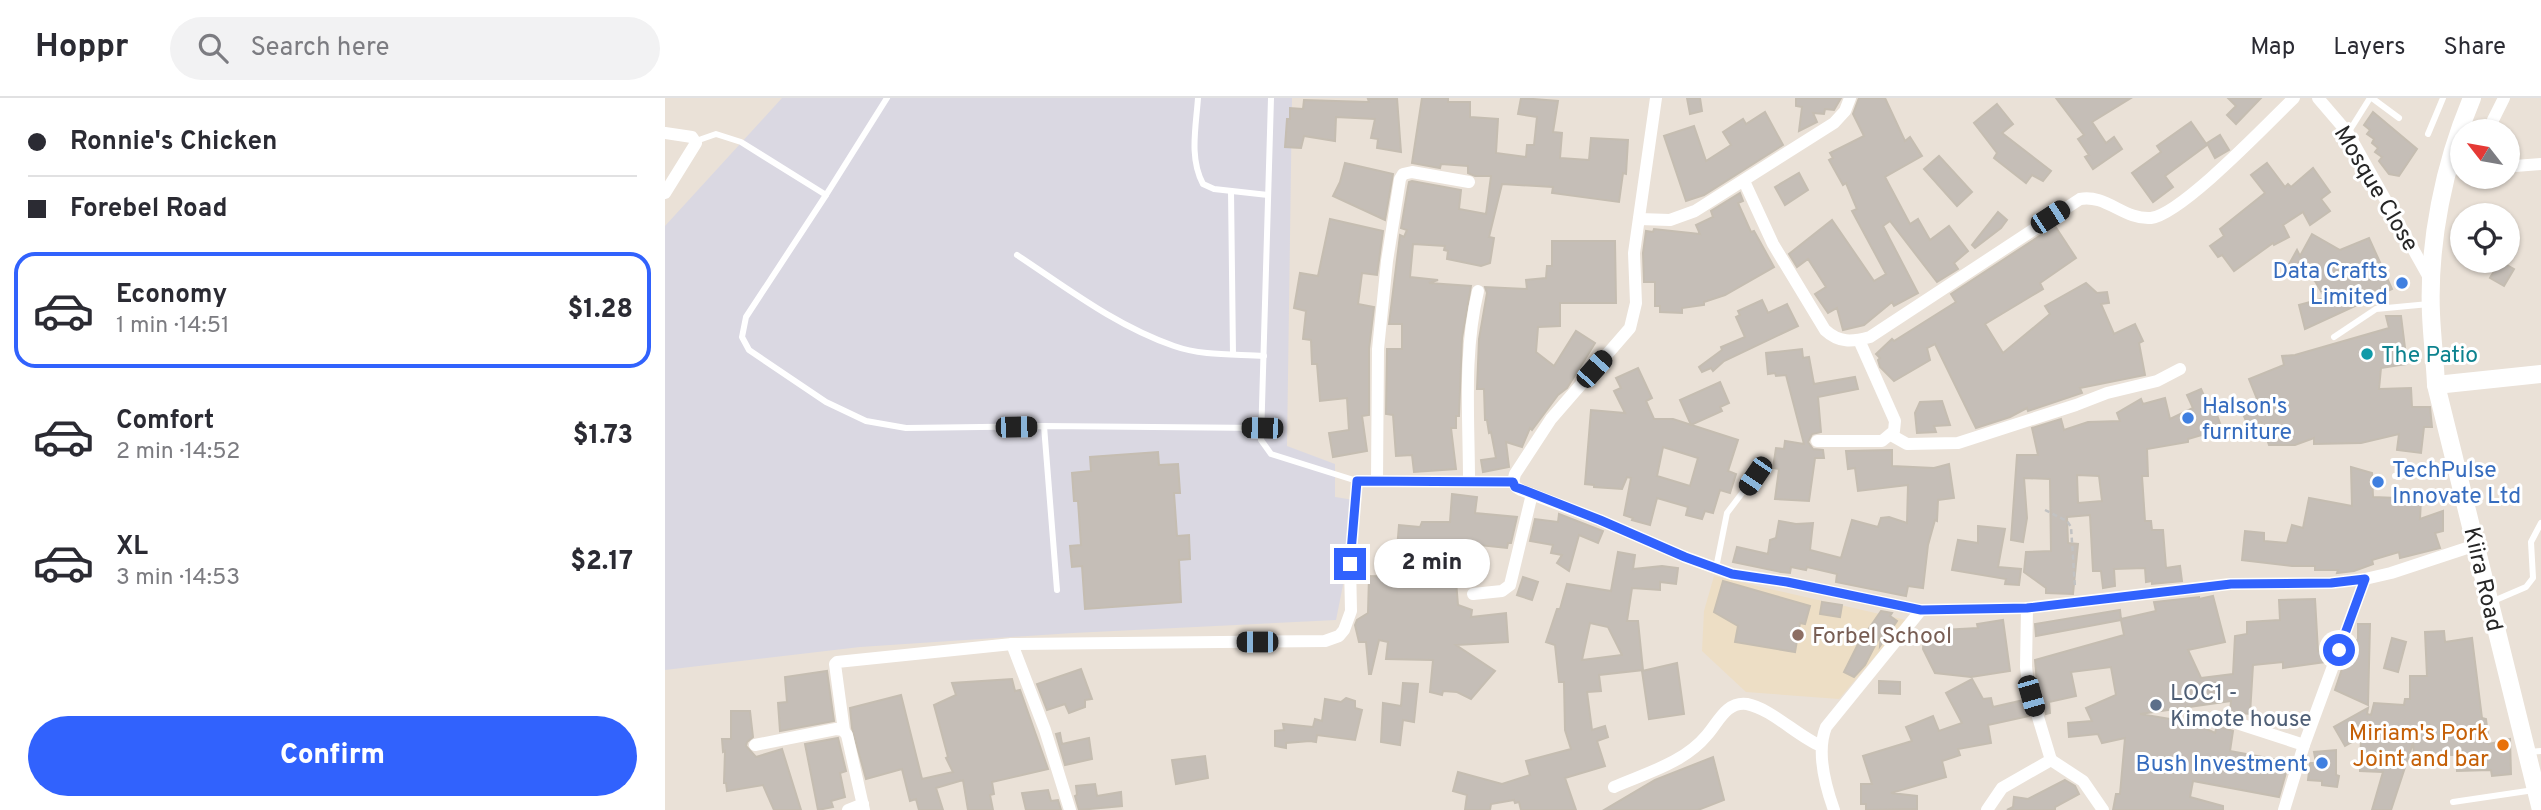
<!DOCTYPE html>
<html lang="en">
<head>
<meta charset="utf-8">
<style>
	:root { --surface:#fff; --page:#f2f2f3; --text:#2b2b33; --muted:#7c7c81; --line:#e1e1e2; --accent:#3162fd }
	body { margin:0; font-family:Overpass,sans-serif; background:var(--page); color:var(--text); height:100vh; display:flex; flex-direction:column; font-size:26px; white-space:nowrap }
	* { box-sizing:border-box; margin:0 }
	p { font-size:23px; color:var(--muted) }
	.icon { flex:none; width:38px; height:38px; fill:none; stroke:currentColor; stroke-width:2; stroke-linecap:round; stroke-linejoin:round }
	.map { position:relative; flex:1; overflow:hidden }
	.drawer { display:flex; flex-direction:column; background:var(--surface); width:665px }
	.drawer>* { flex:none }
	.guide { display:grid; align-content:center; height:154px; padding:0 28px; background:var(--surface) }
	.needle { width:46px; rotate:301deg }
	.controls { position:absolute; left:1785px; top:21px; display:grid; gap:14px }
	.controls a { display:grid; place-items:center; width:70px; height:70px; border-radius:50%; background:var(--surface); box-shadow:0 2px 5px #0004; font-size:35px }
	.end { position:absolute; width:32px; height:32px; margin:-16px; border:9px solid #3162fd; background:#fff; box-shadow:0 0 0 4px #fff }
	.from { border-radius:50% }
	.bubble { position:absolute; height:49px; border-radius:24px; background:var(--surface); box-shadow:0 2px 5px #0004; font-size:23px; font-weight:800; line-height:49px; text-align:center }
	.car { position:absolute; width:21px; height:42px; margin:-21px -10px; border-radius:9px; box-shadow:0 0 5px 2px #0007; background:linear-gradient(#222 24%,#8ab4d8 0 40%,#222 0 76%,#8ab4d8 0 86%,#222 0) }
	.guide b { display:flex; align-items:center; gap:24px; height:66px; font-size:26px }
	.guide b+b { border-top:2px solid var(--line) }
	.guide i { width:18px; height:18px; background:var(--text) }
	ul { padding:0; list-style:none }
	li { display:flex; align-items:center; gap:21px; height:116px; margin:0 14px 10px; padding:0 14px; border:4px solid transparent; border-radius:21px }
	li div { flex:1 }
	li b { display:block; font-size:26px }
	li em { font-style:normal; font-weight:800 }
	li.active { border-color:var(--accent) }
	li>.icon { width:63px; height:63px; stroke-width:1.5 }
	.action { display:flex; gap:14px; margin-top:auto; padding:14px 28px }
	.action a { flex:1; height:80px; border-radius:42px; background:var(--accent); color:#fff; font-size:28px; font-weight:800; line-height:80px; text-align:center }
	header { display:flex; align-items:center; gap:42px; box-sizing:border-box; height:98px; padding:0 35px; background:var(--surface); border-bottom:2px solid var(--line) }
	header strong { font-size:33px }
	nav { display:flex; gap:38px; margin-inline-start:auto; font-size:24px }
	.search { width:490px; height:63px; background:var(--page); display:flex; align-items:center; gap:18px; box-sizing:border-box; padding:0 24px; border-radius:38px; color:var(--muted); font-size:26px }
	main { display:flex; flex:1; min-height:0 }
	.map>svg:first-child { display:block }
	.industrial { fill:#dad8e2 }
	.education { fill:#eddec5 }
	.building { fill:#c5beb7; stroke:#c5bdb1; stroke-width:2; fill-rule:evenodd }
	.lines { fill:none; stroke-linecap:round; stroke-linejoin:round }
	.path { stroke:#c2c2c2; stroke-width:2.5; stroke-dasharray:5 3.5; stroke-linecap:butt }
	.lane { stroke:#fff; stroke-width:6 }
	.street { stroke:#fff; stroke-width:12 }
	.secondary { stroke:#fff; stroke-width:18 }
	.route { stroke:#3162fd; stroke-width:9 }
	.shop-dot { fill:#3f7fe0; stroke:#fff; stroke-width:2.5 }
	.culture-dot { fill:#0f9aa8; stroke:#fff; stroke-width:2.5 }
	.education-dot { fill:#8d6e63; stroke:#fff; stroke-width:2.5 }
	.service-dot { fill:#5c6f8a; stroke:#fff; stroke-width:2.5 }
	.food-dot { fill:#e8710a; stroke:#fff; stroke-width:2.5 }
	.labels { text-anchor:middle; stroke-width:6; stroke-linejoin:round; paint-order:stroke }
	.street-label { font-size:23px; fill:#262626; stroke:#fff }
	.shop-label { font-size:23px; fill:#366cbe; stroke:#fff; text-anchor:end }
	.culture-label { font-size:23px; fill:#0d838f; stroke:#fff; text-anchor:start }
	.education-label { font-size:23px; fill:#785e54; stroke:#fff; text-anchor:start }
	.service-label { font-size:23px; fill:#4e5e75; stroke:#fff; text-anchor:start }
	.food-label { font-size:23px; fill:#c56008; stroke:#fff; text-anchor:end }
</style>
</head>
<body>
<header>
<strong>Hoppr</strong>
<div class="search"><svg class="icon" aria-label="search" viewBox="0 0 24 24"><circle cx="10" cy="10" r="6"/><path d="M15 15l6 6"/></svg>Search here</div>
<nav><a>Map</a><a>Layers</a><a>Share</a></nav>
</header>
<main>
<section class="drawer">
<div class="guide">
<b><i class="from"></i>Ronnie's Chicken</b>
<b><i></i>Forebel Road</b>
</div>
<ul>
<li class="active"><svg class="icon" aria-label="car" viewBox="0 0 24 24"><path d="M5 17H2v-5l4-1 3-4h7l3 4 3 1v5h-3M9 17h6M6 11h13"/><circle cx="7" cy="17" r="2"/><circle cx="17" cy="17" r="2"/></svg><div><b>Economy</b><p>1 min · 14:51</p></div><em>$1.28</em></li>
<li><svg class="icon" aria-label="car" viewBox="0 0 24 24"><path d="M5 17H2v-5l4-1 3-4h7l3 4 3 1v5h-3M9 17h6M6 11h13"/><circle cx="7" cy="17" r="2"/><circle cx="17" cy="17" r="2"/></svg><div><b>Comfort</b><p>2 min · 14:52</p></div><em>$1.73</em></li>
<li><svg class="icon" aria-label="car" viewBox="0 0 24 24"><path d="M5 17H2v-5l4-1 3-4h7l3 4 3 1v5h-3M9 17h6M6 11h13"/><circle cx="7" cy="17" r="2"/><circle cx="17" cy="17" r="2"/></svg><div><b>XL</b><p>3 min · 14:53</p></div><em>$2.17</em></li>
</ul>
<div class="action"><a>Confirm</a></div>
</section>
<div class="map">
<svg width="1876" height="712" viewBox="0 0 1876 712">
	<rect width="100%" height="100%" fill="#eae1d7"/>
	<path class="industrial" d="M117 0H627L622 348 670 366V399L689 402 681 472 671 522 408 535 195 549 0 572V128Z"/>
	<path class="education" d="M1049 478 1241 522 1174 601 1081 594 1037 553 1039 513Z"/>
	<g class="building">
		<path d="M732 0 736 54 712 50 713 41 706 40 710 21 671 19 670 43 639 38 636 50 620 49 622 21H625V10L638 11 639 2 704 4 703 1Z"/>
		<path d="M757 0H783V4H805V19L833 21 831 55 861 59 862 47H869L872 19 853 16 856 0 893 3 888 34 897 35 895 60 924 62 926 40 963 42 961 76 958 75 954 104 887 95 888 89 837 86 824 139 829 140 825 165 816 168 782 161 783 153 779 152 780 148 748 146 745 179 773 182 764 185 806 188 797 240 794 318H791V330H786L791 371 749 374 747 357 731 358 728 317 721 316 722 251H737V226H724L735 137 739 139 742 132 736 130 743 89 744 84 747 83 796 92 794 111 821 116 826 78H810L803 75V68L776 66 775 70 747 65Z"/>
		<path d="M1022 0H1035L1037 13 1025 16Z"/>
		<path d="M1131 0H1176L1169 12 1160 11 1159 16 1148 15 1152 24 1134 33 1137 9 1131 8Z"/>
		<path d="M1194 0H1220L1240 43 1245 39 1257 58 1220 79 1245 126 1253 121 1265 142 1284 128 1303 153 1289 165 1293 171 1272 184 1225 123 1218 128 1253 195 1229 208 1227 204 1199 227 1178 232 1172 210 1163 215 1150 196 1161 189 1143 161 1132 169 1124 156 1167 122 1209 183 1221 176 1187 113 1192 111 1181 85 1178 87 1164 62 1168 60 1165 55 1199 38 1188 16Z"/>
		<path d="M1391 0H1466L1427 24 1441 45 1449 39 1457 51 1428 71 1420 59 1424 57 1413 41 1419 37Z"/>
		<path d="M1563 0H1596L1571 26 1562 17 1571 8Z"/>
		<path d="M1332 6 1348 26 1337 35 1386 73 1378 83 1367 77 1361 85 1329 60 1332 55 1309 25Z"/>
		<path d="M1100 14 1118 47 1039 97 1021 103 999 38 1029 28 1041 63 1066 47 1058 34 1078 21 1081 26Z"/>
		<path d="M1708 14 1752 51 1734 78 1724 76 1714 63 1717 59 1710 54 1713 50 1707 45 1709 41 1702 36 1705 32 1699 27Z"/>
		<path d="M1526 24 1542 47 1500 78 1508 89 1488 104 1467 75 1496 54 1492 48Z"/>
		<path d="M1555 37 1564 52 1550 60 1542 45Z"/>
		<path d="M1274 58 1307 94 1292 108 1259 71Z"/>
		<path d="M680 65 728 76 720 122 668 98 675 84Z"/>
		<path d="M1602 65 1620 89 1623 86 1626 89 1648 70 1665 94 1656 101 1665 113 1645 127 1638 114 1618 127 1624 139 1609 147 1608 145 1569 173 1557 157 1553 159 1545 148 1559 138 1555 131 1600 95 1586 77Z"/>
		<path d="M1134 75 1143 92 1120 107 1110 89Z"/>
		<path d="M1075 95 1078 103 1073 105 1086 134 1089 133 1109 169 1060 197 1039 204V207L1017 210V215L995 214V208H990V184H979L978 155 981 133 988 134 989 131 1035 136 1031 127 1048 119 1046 113Z"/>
		<path d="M1333 114 1342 122 1336 130 1310 150 1307 147Z"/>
		<path d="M665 121 718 133 712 177 697 175 693 206 709 209 704 251V317L697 318 702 353 668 359 664 335 684 332 682 300 655 303 652 266H647L646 242 638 241 641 213 629 210 635 175 653 178Z"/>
		<path d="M1390 128 1411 160 1375 185 1378 191 1320 226 1338 255 1385 216 1380 208 1421 185 1432 195 1442 194 1444 205 1436 206 1449 236 1470 226 1478 243 1474 245 1480 277 1415 290 1417 295 1363 313 1362 310 1345 319 1311 330 1270 246 1262 250 1265 262 1229 283 1215 269 1213 262 1215 260 1211 256 1227 241 1229 243 1291 204 1286 196Z"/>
		<path d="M1647 136 1675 152 1704 140 1727 191 1640 231 1634 207 1660 200 1650 183 1623 168 1632 152 1635 158Z"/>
		<path d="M887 143H950L951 205H895V228L873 229 871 254 889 268 911 233 930 245 902 290 893 297 867 332 865 330 857 349 841 344 844 369 818 374 816 362 831 360 826 334 824 335 822 322H820L819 291H812L814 241 822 195 820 189 862 191 861 182 881 180 882 168H887Z"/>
		<path d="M1835 163 1849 171 1839 188 1825 180Z"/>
		<path d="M1097 202 1103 215 1122 206 1133 228 1059 263 1048 273 1046 270 1037 274 1034 269 1057 252 1056 249 1080 239 1071 219 1075 217 1073 213Z"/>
		<path d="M1721 218H1736L1742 266 1716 270 1714 291 1746 290 1747 309H1765L1767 329H1759L1756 355 1732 352 1734 336 1696 345 1649 346V340L1630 347H1604L1596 324 1584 330 1575 309 1592 301 1584 281 1619 267 1617 258 1630 257 1724 230Z"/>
		<path d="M1137 251 1138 260 1144 259 1149 286 1190 279 1193 291 1153 299 1156 334 1147 336 1143 344 1148 351 1158 352 1159 360H1150L1144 403 1110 401 1114 371 1108 370 1111 350 1119 351 1120 343 1139 346 1121 277 1111 278 1110 275 1103 276 1101 255Z"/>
		<path d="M973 270 987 300 981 303 989 321H1008L1073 342 1063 373 1071 376 1065 395 1055 392 1048 415 1040 413 1037 421 1021 417 1023 409 992 400 985 427 967 422 968 420 959 417 966 380 962 379 957 391 929 389V387L920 386 926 312 960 315 949 293 956 290 951 280ZM998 349 1033 360 1025 388 992 378Z"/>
		<path d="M1055 284 1064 305 1055 309 1057 313 1026 327 1015 302Z"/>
		<path d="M1536 291 1548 318 1552 317 1557 331 1523 341V344L1482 351 1483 378H1477L1480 423H1486L1487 432H1498L1501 470 1515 468 1517 483 1487 486V483L1481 484 1480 470 1449 471 1450 488 1438 490 1436 473H1428L1425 417 1402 419 1403 445 1413 446 1408 496 1381 495V490L1359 474 1361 454 1386 453 1385 381 1359 380 1362 420 1358 444 1346 442 1352 357H1373L1367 330 1396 321 1399 332 1423 324 1455 323 1452 315 1476 301 1478 306 1500 300 1505 321 1528 310 1522 297ZM1412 377 1434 378 1437 403 1413 405Z"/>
		<path d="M1277 303 1285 327 1269 328 1271 334 1252 335 1250 315 1255 304Z"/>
		<path d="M1227 352V368L1269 370 1284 366 1289 400 1273 402 1272 423 1270 422 1263 447 1258 490 1243 488 1241 498 1171 484 1172 476 1142 469 1141 472 1126 469 1125 475 1116 474 1068 464 1072 449 1103 456 1105 442 1111 440 1114 423 1131 426 1148 425 1145 452 1176 460 1187 422 1213 429 1216 420 1224 419 1242 425 1243 387 1193 393 1190 370 1183 371 1181 353Z"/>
		<path d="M493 354 494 367 513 366 515 395H509L512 438 524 437 525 461 514 462 516 504 420 511 417 468 407 469 405 448 416 447 413 403H409L407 375 426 373 425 359Z"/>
		<path d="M1686 369 1707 375 1708 399 1756 401 1755 421 1778 413V433L1770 435 1775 450 1735 460 1734 454 1707 462 1708 466 1689 473 1672 475 1673 472H1650V468H1627L1577 462 1580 433 1599 435V443L1622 445 1627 427 1638 430 1644 400 1687 408Z"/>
		<path d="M787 396 812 399 810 415 852 419 846 445H843L842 450 814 447 813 456H809V459L732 451 734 427 755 429 757 424H785Z"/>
		<path d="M894 416 938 433 933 445 914 437 904 473 892 465 897 457 886 455 888 447 865 443 870 421 893 424Z"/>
		<path d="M1313 428 1340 431 1333 469 1356 471 1354 487 1340 486 1341 481 1287 472 1293 442 1313 445Z"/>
		<path d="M953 454 970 457 968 471 997 468 1013 470 1011 486 995 484V492L967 490 962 523H973L978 572 934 577 936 593 922 594 927 632 940 628 943 639 932 643 940 668 900 680 911 712H856L854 704 850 705 849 702 826 706 825 712H800L802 697 788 693 793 674 837 686 865 677 861 663 906 651 900 632 899 584H894L890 547 881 544 892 511H895L902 486 946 493ZM925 525 943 529 957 557 917 562Z"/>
		<path d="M810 465 813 479 791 483 793 507 807 512 806 519 841 515 843 544 791 547 830 573 806 601 792 594 778 593 777 597 765 594 768 562 721 561 723 544 714 542 706 576H704L701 544H694L690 527 692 522 703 515 704 478 735 479 734 473Z"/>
		<path d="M858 479 873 484 867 502 852 497Z"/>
		<path d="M1058 483 1145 508 1140 526 1135 525 1130 554 1070 544 1073 528 1049 514Z"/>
		<path d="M1548 498 1560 544 1523 552 1536 580 1568 576 1570 538 1582 536V524L1615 522 1614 502 1650 501 1653 553 1665 550 1660 564 1618 570V564L1588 567 1585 616 1565 614 1566 603 1475 616 1529 625 1550 635 1552 628 1556 629 1568 633 1565 653 1624 664 1614 699 1528 683 1525 699 1558 708V712H1448L1451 696H1455L1460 640 1437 645 1433 636 1404 639 1403 625 1427 623 1421 610 1451 597 1446 569 1406 574 1411 598 1384 604 1385 615 1381 616 1372 584 1370 562 1459 537 1456 522 1371 538 1370 526 1455 512 1456 521 1491 513 1489 504 1534 499V501Z"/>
		<path d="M1157 504 1177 507 1175 519 1155 516Z"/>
		<path d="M1216 513 1227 515 1225 518 1232 523 1215 548 1216 536 1200 567 1189 579 1179 574 1193 546Z"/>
		<path d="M1338 522 1345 573 1306 579 1270 575 1258 551 1259 539 1278 541V532L1313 530 1312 526Z"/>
		<path d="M1693 526H1705L1703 607 1670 592 1686 544 1693 542Z"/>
		<path d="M1779 533 1780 544 1807 540 1817 620 1821 621 1824 646 1845 641 1846 676 1827 678 1826 672 1792 673 1791 657H1749L1748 645 1726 712H1707L1718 674 1695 673 1696 639 1680 648 1669 629 1703 610 1702 616 1706 617 1709 605 1739 607 1740 601H1745V578H1762L1760 534Z"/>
		<path d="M1727 540 1741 544 1733 574 1719 570Z"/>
		<path d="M1012 565 1019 616 984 621 977 573Z"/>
		<path d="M416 571 427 601 420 602V609L404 615 400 606 382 612 372 586Z"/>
		<path d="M162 573 169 623 115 633 113 605 122 604 120 579Z"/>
		<path d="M347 581 350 593 355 592 383 671 327 684 329 696 325 697 328 712H303L298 682 271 690 278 712H254L251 701 245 703 237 671 201 681 187 630 185 610 236 597 257 681 288 674 281 660 283 659 269 607 291 597 287 585Z"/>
		<path d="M1307 581 1318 601 1326 600 1328 609 1359 602 1364 618 1323 627 1326 645 1293 651 1295 657 1277 663 1281 679 1226 695 1252 698V711L1201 712V706H1196V686H1207L1198 658 1247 643 1241 629 1268 618 1274 633 1297 625 1281 595Z"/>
		<path d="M1214 583 1235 584V596L1214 595Z"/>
		<path d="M738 585 753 586 749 624 738 622 735 647 716 644 718 605 736 608Z"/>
		<path d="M681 600 690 603V610L697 612 690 642 652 637 651 644 645 643 621 645V650L610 648V633L619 632 618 626 648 629 650 621 657 623 660 601 676 604Z"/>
		<path d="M66 613H85L88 639 82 644 81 648 91 659 117 651 136 712H109L98 687 62 693 61 685H59L60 653 58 654 57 641H66Z"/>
		<path d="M395 635 397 646 424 640 427 661 400 667 391 636Z"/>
		<path d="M173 640 181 673 175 675 180 699 166 703 168 709 153 712 140 646Z"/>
		<path d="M1671 652V677L1674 678 1672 689 1657 687V683L1643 682 1645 665H1651L1649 654Z"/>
		<path d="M540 658 543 680 511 686 507 662Z"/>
		<path d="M1048 659 1059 702 1033 712H939L990 682Z"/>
		<path d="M1400 682 1410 688 1414 696 1390 709V712H1342L1348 709 1349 699 1363 701Z"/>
		<path d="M430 686 432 698 456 694 457 708 414 712 410 698 412 697 411 688Z"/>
		<path d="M383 692 386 703 393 702 396 712H361L357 695Z"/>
	</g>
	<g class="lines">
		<path class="path" d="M1380 412 1402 423 1406 429 1410 490"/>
		<g class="lane">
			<path d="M533 0C531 29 524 60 538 86L549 91 603 97"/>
			<path d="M606 0 596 342 606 356 692 383"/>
			<path d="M1707 0 1734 20"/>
			<path d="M1683 35 1705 0"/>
			<path d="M1763 36 1778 0"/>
			<path d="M31 43 51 36 76 44 161 97 81 219 77 239 84 252 161 304 201 323 241 330 379 328 597 330"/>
			<path d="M566 93 568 256"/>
			<path d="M161 97 222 0"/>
			<path d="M352 157C402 190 451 228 509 248 537 258 570 256 599 258"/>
			<path d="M1669 239 1711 211 1764 206"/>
			<path d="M379 328 392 492"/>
			<path d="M1730 378 1791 370"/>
			<path d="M1051 470 1062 415 1090 378"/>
			<path d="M1826 504 1861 489 1868 480 1866 444 1876 425"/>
			<path d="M1863 654 1876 653"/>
			<path d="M1788 704 1869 692"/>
		</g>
		<g class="street">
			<path d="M1653 0 1683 35 1766 183"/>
			<path d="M1827 33 1828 22 1839 0"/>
			<path d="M0 35 27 39 31 45 0 95"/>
			<path d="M1843 66 1850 68 1876 66"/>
			<path d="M1079 83 1108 146 1160 232C1174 245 1187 244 1205 239L1415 101C1441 96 1459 122 1486 120 1517 116 1603 25 1629 0"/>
			<path d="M974 121 1005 122 1030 113 1169 25 1180 13 1185 0"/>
			<path d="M1226 337 1242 346 1293 345 1411 307 1442 295 1492 283 1515 271"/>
			<path d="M1152 343H1217L1229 333 1230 323 1194 242"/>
			<path d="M712 382 713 251 722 163 735 81 738 76 747 74 804 84"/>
			<path d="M804 383C804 321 798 255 813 193"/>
			<path d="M848 384 851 389 856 392 935 422 1020 459 1067 476 1122 484 1256 512 1362 510 1565 486 1666 485 1700 481 1726 475 1811 447"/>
			<path d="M848 384 850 376 886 321 965 230 971 205 969 155 991 0"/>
			<path d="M808 496 837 493 845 487 867 396"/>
			<path d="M347 546 660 543 674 538 679 532 686 513 685 466 692 383 848 384"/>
			<path d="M1550 618 1639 647"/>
			<path d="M179 633 170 566 172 564 347 546 380 632 405 712"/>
			<path d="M90 647 171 631 178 632 182 637 199 712"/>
			<path d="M1386 662 1418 683 1438 712"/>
			<path d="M949 689C981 675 1019 665 1042 637 1053 625 1061 603 1082 606 1107 611 1132 638 1156 648"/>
			<path d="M183 712 198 706"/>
			<path d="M1169 712C1160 687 1151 654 1161 629L1256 512"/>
			<path d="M1322 712 1337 690 1386 662 1363 586 1361 569 1362 510"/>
			<path d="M1619 712 1639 647 1700 481"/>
		</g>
		<g class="secondary">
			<path d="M1807 0C1779 66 1763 145 1766 216 1767 240 1770 263 1771 287L1876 712"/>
			<path d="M1771 287 1876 276"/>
		</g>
	</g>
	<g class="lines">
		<path class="route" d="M685 466 692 383 848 384 850 389 856 391 935 422 1020 459 1067 476 1122 484 1256 512 1362 510 1566 486 1666 485 1700 481 1674 552"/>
	</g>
	<g class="shop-dot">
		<circle cx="1737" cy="185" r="7"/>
		<circle cx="1523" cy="320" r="7"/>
		<circle cx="1713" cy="384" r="7"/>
		<circle cx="1657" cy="665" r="7"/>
	</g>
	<circle class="culture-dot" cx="1702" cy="256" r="7"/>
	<circle class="education-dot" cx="1133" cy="537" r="7"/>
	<circle class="service-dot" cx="1491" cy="607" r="7"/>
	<circle class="food-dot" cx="1838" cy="647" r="7"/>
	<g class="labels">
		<g class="street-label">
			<text transform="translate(1712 90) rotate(59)" y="8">Mosque Close</text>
			<text transform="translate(1819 481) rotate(77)" y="8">Kiira Road</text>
		</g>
		<g class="shop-label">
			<text x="1723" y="180">Data Crafts<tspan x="1723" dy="26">Limited</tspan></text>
			<text x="1537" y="315" text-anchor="start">Halson's<tspan x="1537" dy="26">furniture</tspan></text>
			<text x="1727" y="379" text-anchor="start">TechPulse<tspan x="1727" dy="26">Innovate Ltd</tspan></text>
			<text x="1643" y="673">Bush Investment</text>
		</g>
		<g class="culture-label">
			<text x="1716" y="264">The Patio</text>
		</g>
		<g class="education-label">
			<text x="1147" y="545">Forbel School</text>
		</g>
		<g class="service-label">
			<text x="1505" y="602">LOC1 -<tspan x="1505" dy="26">Kimote house</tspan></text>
		</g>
		<g class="food-label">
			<text x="1824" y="642">Miriam's Pork<tspan x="1824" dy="26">Joint and bar</tspan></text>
		</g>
	</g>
</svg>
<div class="controls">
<a><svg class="needle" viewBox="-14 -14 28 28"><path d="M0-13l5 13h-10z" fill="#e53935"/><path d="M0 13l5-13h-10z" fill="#7c7c81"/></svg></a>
<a><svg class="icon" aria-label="locate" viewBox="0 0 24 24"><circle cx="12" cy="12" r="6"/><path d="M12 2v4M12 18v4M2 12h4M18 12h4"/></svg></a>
</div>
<i class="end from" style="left:1674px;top:552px"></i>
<i class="end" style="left:685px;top:466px"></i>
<div class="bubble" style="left:709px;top:441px;width:116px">2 min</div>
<i class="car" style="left:1385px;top:119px;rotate:57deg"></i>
<i class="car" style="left:929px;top:271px;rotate:42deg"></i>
<i class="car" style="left:351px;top:329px;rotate:89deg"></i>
<i class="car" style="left:597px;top:330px;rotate:271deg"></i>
<i class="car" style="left:1090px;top:378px;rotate:214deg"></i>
<i class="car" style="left:592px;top:544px;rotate:270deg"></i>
<i class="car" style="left:1366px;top:598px;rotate:164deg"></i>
</div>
</main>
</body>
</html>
